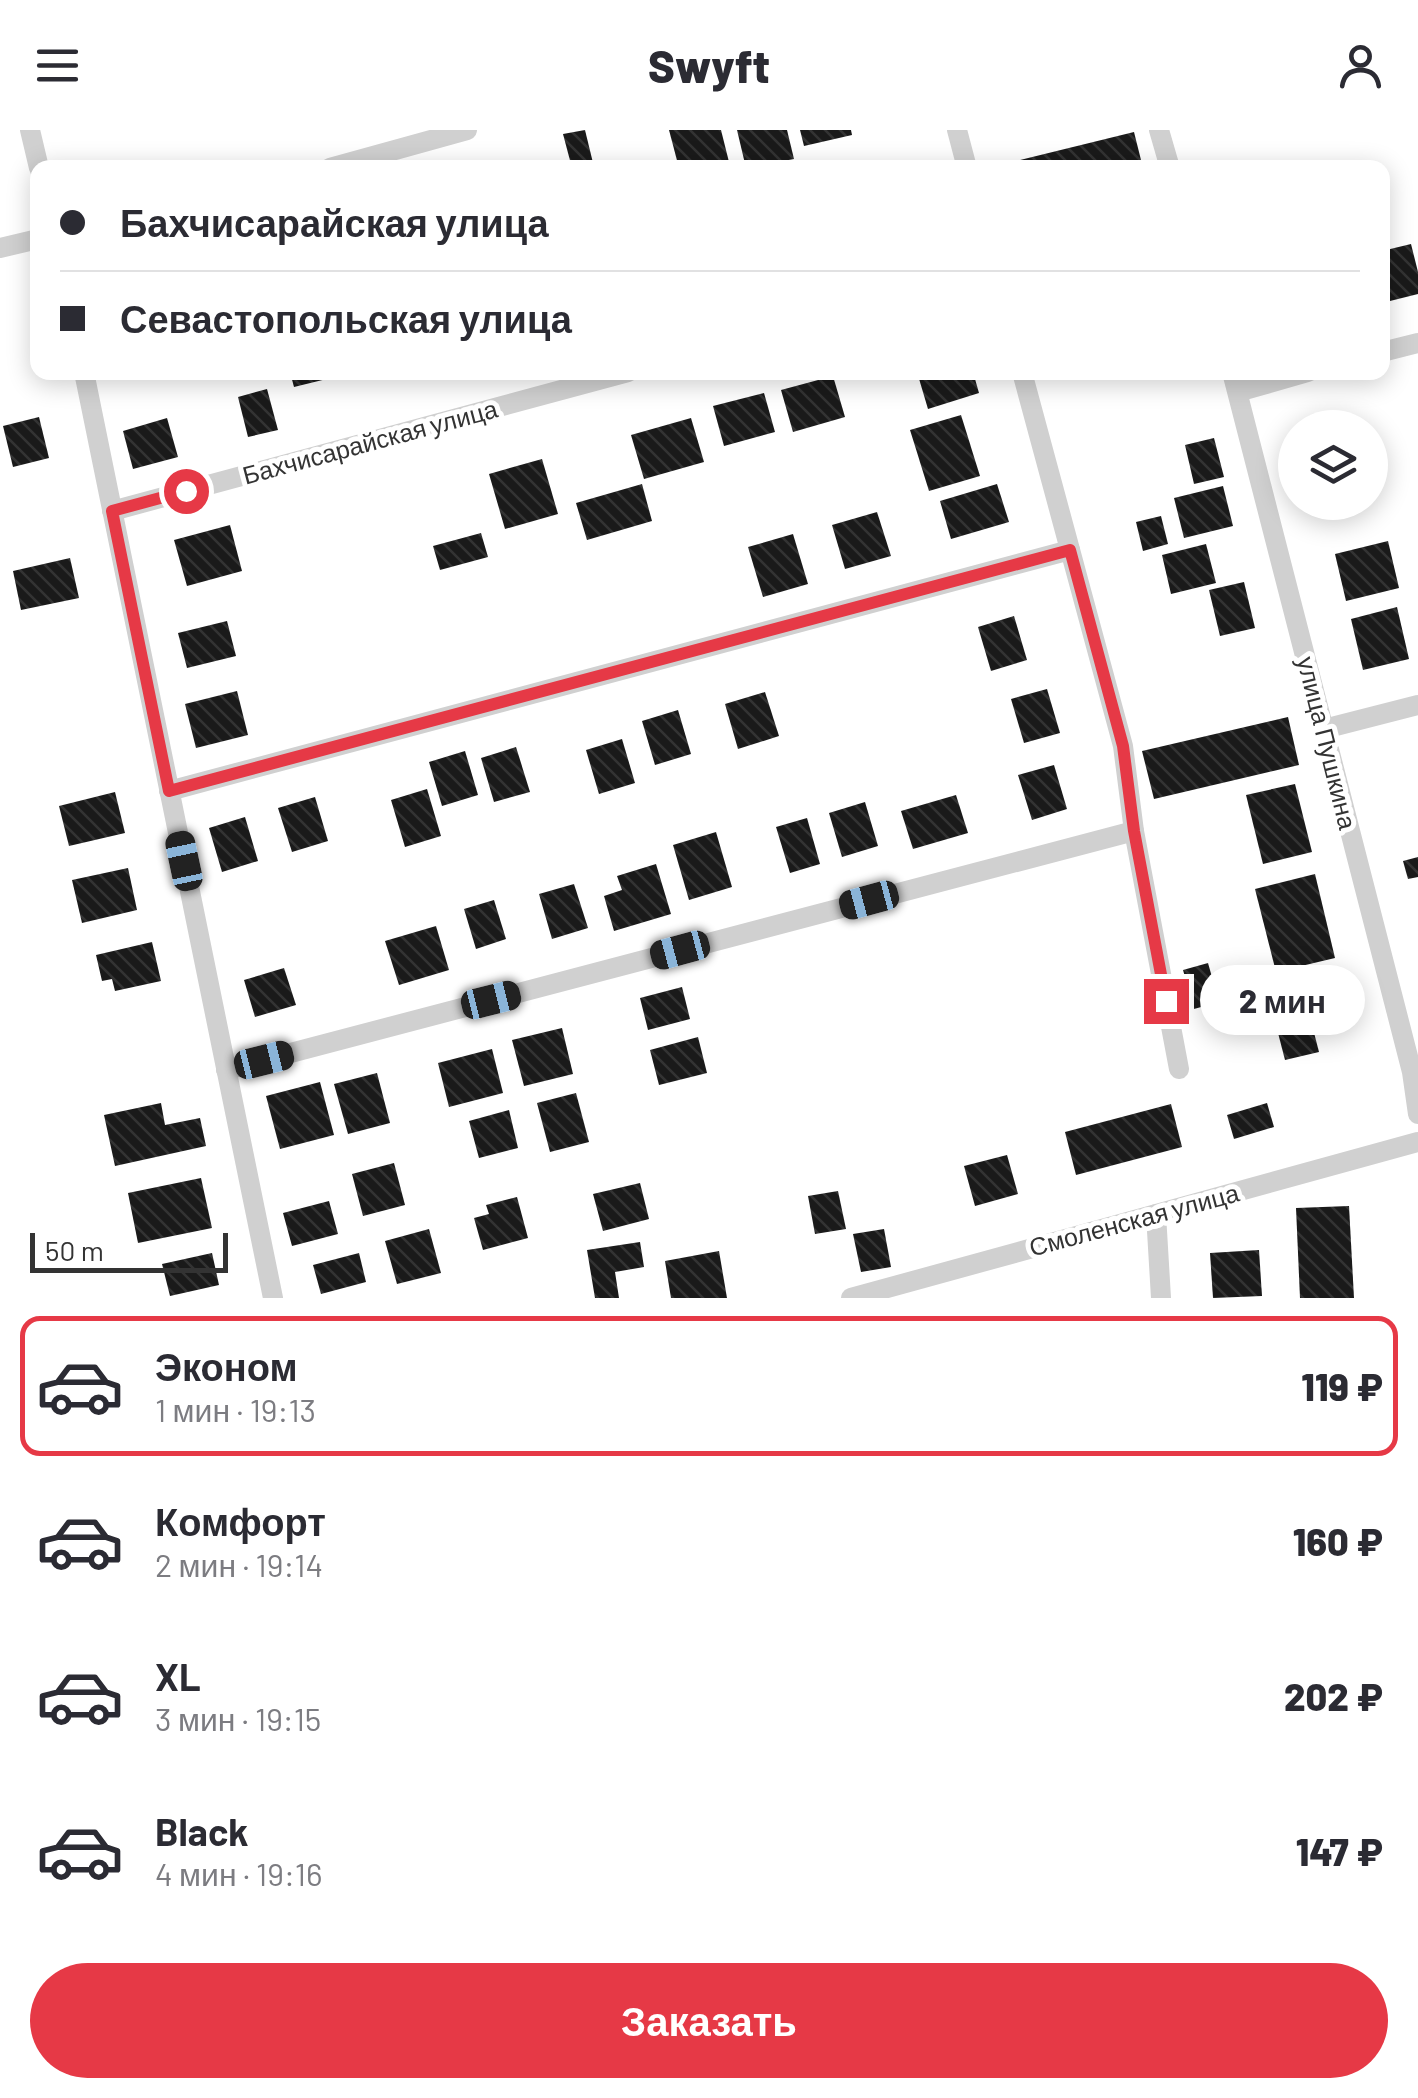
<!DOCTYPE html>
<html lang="ru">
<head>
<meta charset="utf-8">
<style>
	:root { --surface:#fff; --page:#f2f2f3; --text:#2b2b33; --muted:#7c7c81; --line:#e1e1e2; --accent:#e63946 }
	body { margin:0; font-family:Barlow,sans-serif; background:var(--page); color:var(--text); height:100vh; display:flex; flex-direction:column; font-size:38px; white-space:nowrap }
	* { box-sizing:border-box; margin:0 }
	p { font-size:32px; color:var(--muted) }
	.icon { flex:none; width:55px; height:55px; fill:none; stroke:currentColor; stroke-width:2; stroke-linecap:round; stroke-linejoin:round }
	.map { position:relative; height:1168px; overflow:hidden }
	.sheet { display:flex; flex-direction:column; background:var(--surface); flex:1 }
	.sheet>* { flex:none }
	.banner { position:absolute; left:30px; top:30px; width:1360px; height:220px; border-radius:20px; box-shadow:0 5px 25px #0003; display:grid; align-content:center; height:220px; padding:0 30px; background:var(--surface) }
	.fabs { position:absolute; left:1278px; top:280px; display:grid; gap:20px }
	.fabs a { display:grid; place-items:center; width:110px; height:110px; border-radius:50%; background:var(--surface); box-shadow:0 5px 25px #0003; font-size:50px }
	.scale { position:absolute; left:30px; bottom:25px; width:198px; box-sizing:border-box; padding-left:10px; border:5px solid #333; border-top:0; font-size:28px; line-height:35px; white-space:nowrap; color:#333; -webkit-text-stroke:8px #fff; paint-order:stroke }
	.end { position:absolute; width:45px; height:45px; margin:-22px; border:12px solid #e63946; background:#fff; box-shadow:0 0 0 5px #fff }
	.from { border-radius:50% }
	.bubble { position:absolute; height:70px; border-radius:35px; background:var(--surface); box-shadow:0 5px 25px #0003; font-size:32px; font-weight:800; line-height:70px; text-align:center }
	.car { position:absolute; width:30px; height:60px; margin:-30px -15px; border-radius:12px; box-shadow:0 0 8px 2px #0007; background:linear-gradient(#222 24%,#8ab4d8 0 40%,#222 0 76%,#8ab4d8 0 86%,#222 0) }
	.banner b { display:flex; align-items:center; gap:35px; height:95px; font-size:38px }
	.banner b+b { border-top:2px solid var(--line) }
	.banner i { width:25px; height:25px; background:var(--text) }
	ul { padding:18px 0 0; list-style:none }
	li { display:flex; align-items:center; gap:30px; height:140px; margin:0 20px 15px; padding:0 10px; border:5px solid transparent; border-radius:20px }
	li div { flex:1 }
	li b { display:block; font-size:38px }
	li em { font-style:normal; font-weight:800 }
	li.current { border-color:var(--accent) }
	li>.icon { width:90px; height:90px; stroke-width:1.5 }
	.action { display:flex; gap:20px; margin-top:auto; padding:20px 30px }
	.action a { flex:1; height:115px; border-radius:60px; background:var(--accent); color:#fff; font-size:40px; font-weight:800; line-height:115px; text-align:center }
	header { display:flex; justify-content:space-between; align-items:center; height:130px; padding:0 30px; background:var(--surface); font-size:45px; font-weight:800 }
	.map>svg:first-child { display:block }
	.building { fill:url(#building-back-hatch) }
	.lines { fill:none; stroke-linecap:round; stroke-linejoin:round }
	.minor { stroke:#d0d0d0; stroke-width:20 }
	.route { stroke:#e63946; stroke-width:12 }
	.labels { text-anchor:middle; stroke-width:10; stroke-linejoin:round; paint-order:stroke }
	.street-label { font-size:25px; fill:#333; stroke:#fff }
</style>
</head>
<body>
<header><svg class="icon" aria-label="menu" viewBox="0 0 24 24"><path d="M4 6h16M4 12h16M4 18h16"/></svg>Swyft<svg class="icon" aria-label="person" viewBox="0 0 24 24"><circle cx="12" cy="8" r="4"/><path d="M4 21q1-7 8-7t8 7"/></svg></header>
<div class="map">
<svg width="1418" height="1168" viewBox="0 0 1418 1168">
	<defs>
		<pattern id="building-back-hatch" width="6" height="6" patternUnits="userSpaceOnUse" patternTransform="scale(2.5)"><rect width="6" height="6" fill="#1a1a1a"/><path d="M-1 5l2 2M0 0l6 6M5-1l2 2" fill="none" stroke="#333"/></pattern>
	</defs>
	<rect width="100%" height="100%" fill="#fff"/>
	<g class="building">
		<path d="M585 0 594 37 572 38 563 4Z"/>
		<path d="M669 0H721L730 36 679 38Z"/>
		<path d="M737 0H787L794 29 746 38Z"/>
		<path d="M800 0H851L852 5 804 16Z"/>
		<path d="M1134 2 1143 38H996V36Z"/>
		<path d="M1411 114 1418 142V164L1386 172 1382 157V121Z"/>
		<path d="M290 242H347V244L294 257Z"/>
		<path d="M917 242H973L979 263 928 279Z"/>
		<path d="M833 246 845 287 793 302 781 260Z"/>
		<path d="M267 259 278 300 248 307 238 267Z"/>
		<path d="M764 263 775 302 724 316 713 276Z"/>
		<path d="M961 285 980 346 929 361 910 300Z"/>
		<path d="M39 287 49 328 13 337 3 296Z"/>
		<path d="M167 288 178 327 133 339 123 301Z"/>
		<path d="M691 288 704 332 644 349 631 305Z"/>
		<path d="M1214 308 1224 347 1194 354 1185 315Z"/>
		<path d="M542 329 558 384 505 399 489 344Z"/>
		<path d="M642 354 652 391 587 410 576 373Z"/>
		<path d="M997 354 1009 392 951 409 940 371Z"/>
		<path d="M1223 356 1233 396 1184 408 1174 368Z"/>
		<path d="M877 382 891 426 845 439 832 395Z"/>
		<path d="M1161 386 1168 414 1143 421 1136 392Z"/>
		<path d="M230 395 242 441 187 456 174 410Z"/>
		<path d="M481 403 488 427 440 440 433 416Z"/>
		<path d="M793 404 808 454 763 467 748 417Z"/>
		<path d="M1388 411 1399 458 1346 471 1335 424Z"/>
		<path d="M1206 414 1216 453 1171 464 1162 425Z"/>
		<path d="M70 428 79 468 21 480 13 441Z"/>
		<path d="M1244 452 1255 498 1220 506 1209 460Z"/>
		<path d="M1397 477 1409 529 1363 540 1351 489Z"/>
		<path d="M1014 486 1027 530 991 541 978 497Z"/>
		<path d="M227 491 236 526 187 538 178 503Z"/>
		<path d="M1047 559 1060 603 1024 613 1011 569Z"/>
		<path d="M237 561 248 605 196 618 185 574Z"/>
		<path d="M765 562 779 606 738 619 725 574Z"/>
		<path d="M678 580 691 624 655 635 642 591Z"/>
		<path d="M1288 587 1299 635 1154 669 1142 621Z"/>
		<path d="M622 609 635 653 599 664 586 620Z"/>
		<path d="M516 617 530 662 494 672 481 628Z"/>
		<path d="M465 621 478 665 442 676 429 632Z"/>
		<path d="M1054 635 1067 679 1032 690 1018 645Z"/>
		<path d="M1295 654 1312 722 1263 734 1246 665Z"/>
		<path d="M427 659 441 706 405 717 391 670Z"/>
		<path d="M115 662 125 703 69 716 59 676Z"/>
		<path d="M956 665 968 703 913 719 901 681Z"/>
		<path d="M315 667 328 711 292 722 278 678Z"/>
		<path d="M865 672 878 716 842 727 829 683Z"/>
		<path d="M245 687 258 731 222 742 209 698Z"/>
		<path d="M807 688 820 734 790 743 776 697Z"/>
		<path d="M716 702 732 757 689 770 673 715Z"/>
		<path d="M1418 727V747L1408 749 1403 731Z"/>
		<path d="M656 734 671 784 614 801 604 766 622 760 617 746Z"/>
		<path d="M128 738 137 780 82 793 72 750Z"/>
		<path d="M1315 744 1335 828 1276 842 1255 759Z"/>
		<path d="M574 754 588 798 552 809 539 764Z"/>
		<path d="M494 770 506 809 476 819 464 779Z"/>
		<path d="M436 796 449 840 399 855 385 811Z"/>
		<path d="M152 812 161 851 115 861 112 849 102 851 96 825Z"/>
		<path d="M1208 833 1219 872 1194 879 1183 840Z"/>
		<path d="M284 838 296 875 255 887 244 850Z"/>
		<path d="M682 857 690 889 648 900 640 868Z"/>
		<path d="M1311 891 1319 922 1285 930 1277 899Z"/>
		<path d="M562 898 573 944 524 956 512 910Z"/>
		<path d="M698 907 707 943 659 955 650 920Z"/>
		<path d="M492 919 503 963 449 977 438 933Z"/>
		<path d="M377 943 390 993 348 1004 334 954Z"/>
		<path d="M320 952 334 1005 280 1019 266 966Z"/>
		<path d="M576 963 589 1012 550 1022 537 973Z"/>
		<path d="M161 973 165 995 200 988 206 1016 115 1036 104 985Z"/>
		<path d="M1267 973 1274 997 1234 1009 1227 985Z"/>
		<path d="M1171 974 1182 1017 1076 1045 1065 1002Z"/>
		<path d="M509 980 518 1018 479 1028 469 991Z"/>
		<path d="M1007 1025 1018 1064 975 1076 964 1036Z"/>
		<path d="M394 1033 405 1075 363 1086 352 1044Z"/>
		<path d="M201 1048 212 1098 138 1113 128 1063Z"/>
		<path d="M640 1053 649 1089 603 1101 593 1064Z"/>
		<path d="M838 1061 846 1099 815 1104 808 1066Z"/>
		<path d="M517 1067 528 1108 483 1120 474 1088 489 1084 486 1075Z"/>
		<path d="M329 1071 338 1104 292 1116 283 1083Z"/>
		<path d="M1349 1076 1354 1168H1300L1296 1078Z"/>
		<path d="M429 1099 441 1143 397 1154 385 1111Z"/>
		<path d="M884 1099 891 1137 861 1142 853 1104Z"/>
		<path d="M640 1112 644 1137 615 1142 619 1168H595L587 1120Z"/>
		<path d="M1259 1120 1262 1166 1213 1168 1210 1123Z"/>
		<path d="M719 1121 727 1168H671L665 1131Z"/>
		<path d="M212 1123 219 1155 170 1166 162 1134Z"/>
		<path d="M359 1123 366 1152 321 1164 313 1135Z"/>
	</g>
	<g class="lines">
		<g class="minor">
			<path d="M30 0 39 38"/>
			<path d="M957 0 967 38"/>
			<path d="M1159 0 1170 38"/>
			<path d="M330 38 467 0"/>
			<path d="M0 118 38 109"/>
			<path d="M1382 222 1418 213"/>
			<path d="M84 242 273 1168"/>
			<path d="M1022 242 1123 616 1134 701 1179 939"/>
			<path d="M1232 242 1412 942 1418 984"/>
			<path d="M1238 262 1308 242"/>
			<path d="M112 381 628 242"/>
			<path d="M1324 599 1418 575"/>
			<path d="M169 661 1070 420"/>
			<path d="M226 940 1134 701"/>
			<path d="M1156 1084 1161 1168"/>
			<path d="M851 1168 1418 1012"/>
		</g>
	</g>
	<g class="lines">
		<path class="route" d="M186 361 112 381 169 661 1070 420 1123 616 1134 701 1166 871"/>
	</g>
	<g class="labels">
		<g class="street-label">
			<text transform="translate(370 312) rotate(-15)" y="9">Бахчисарайская улица</text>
			<text transform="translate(1327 613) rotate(76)" y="9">улица Пушкина</text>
			<text transform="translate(1134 1090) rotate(-15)" y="9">Смоленская улица</text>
		</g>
	</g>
</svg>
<div class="fabs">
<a><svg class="icon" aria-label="layers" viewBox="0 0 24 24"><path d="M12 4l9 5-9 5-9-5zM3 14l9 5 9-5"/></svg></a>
</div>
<div class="scale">50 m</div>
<i class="end from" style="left:186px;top:361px"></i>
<i class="end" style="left:1166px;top:871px"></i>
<div class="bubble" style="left:1200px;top:835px;width:165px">2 мин</div>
<i class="car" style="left:184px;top:731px;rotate:348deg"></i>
<i class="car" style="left:869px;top:770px;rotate:255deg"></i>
<i class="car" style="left:680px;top:820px;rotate:255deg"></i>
<i class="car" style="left:491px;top:870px;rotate:76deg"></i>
<i class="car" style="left:264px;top:930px;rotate:76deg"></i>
<div class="banner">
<b><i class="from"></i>Бахчисарайская улица</b>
<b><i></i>Севастопольская улица</b>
</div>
</div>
<section class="sheet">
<ul>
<li class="current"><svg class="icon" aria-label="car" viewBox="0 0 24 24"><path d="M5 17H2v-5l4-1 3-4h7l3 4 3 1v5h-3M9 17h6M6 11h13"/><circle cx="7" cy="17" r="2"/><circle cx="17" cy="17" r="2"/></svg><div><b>Эконом</b><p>1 мин · 19:13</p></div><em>119 ₽</em></li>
<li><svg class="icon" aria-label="car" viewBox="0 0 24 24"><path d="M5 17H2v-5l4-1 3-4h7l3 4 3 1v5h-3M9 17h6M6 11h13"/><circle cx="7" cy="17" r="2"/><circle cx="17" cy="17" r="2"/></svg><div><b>Комфорт</b><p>2 мин · 19:14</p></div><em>160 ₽</em></li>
<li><svg class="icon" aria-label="car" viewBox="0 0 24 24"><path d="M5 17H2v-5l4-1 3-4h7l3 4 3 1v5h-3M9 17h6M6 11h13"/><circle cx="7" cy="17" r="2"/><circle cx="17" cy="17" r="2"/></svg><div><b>XL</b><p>3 мин · 19:15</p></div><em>202 ₽</em></li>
<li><svg class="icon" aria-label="car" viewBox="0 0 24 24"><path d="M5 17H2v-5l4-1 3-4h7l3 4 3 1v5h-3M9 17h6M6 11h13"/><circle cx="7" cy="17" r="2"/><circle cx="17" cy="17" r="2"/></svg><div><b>Black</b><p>4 мин · 19:16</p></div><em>147 ₽</em></li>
</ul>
<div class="action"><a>Заказать</a></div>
</section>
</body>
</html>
